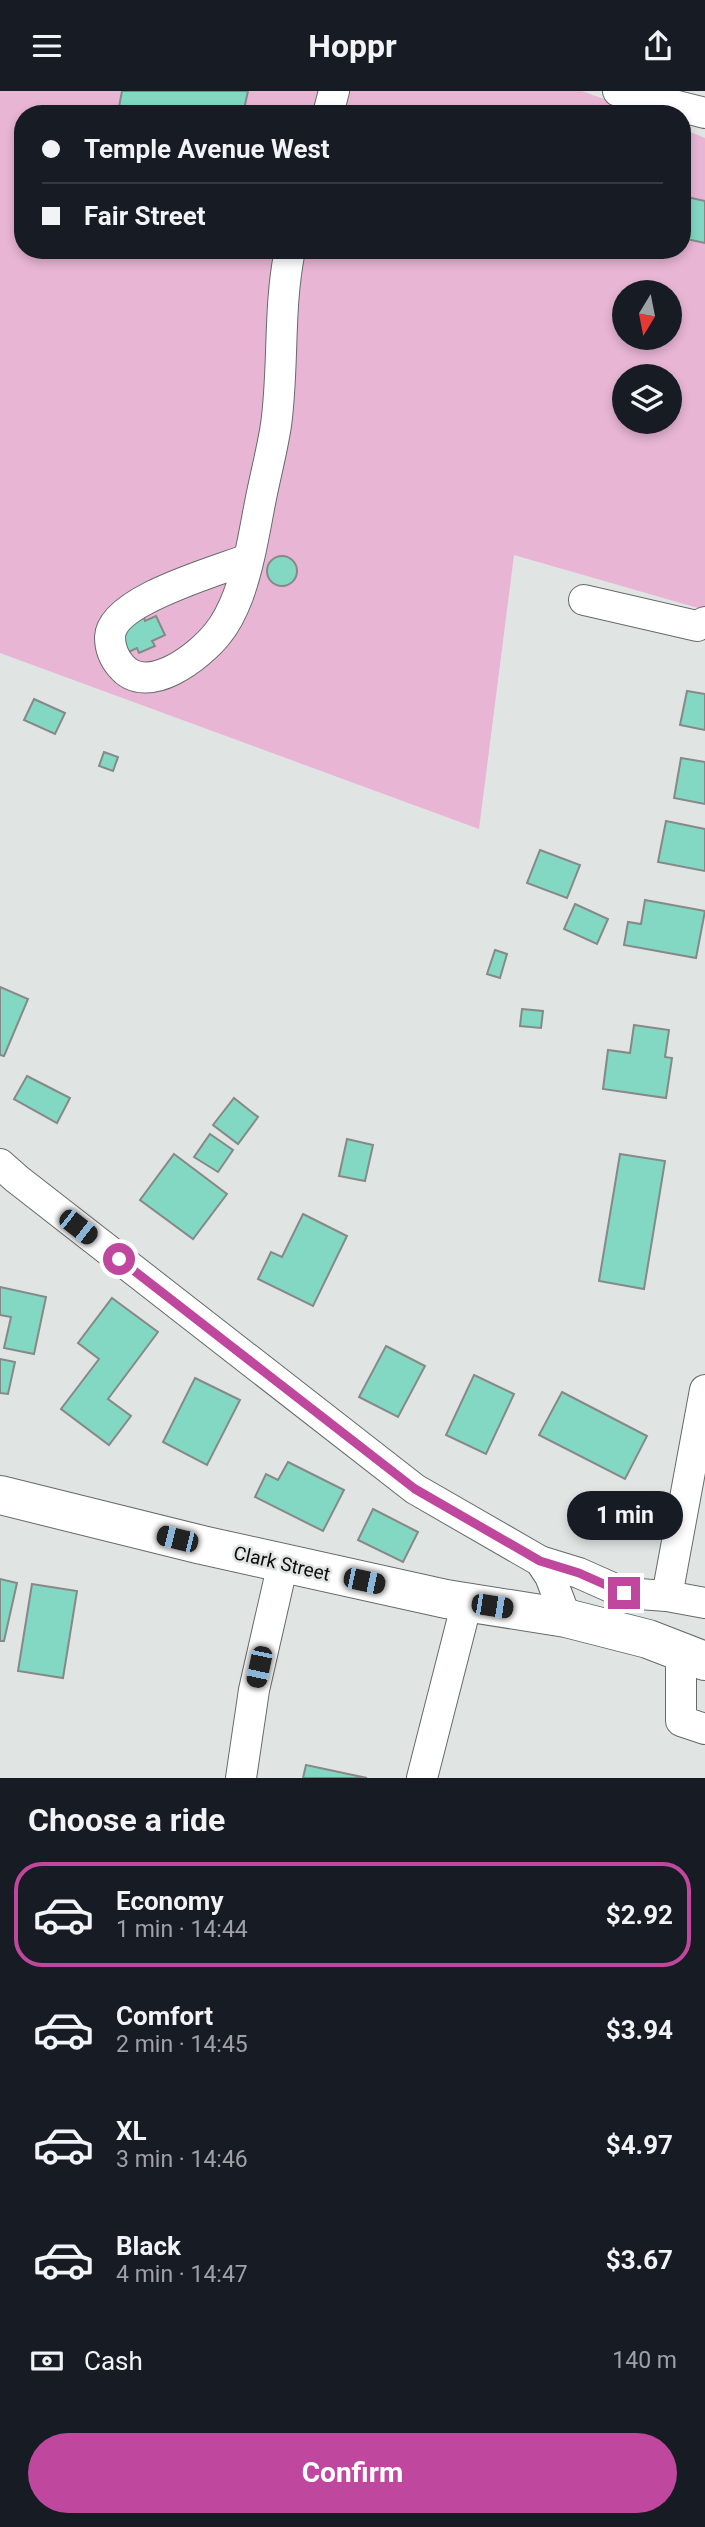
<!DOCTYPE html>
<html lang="en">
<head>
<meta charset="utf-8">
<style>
	:root { --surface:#171b24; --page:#242831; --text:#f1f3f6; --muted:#9ea1a6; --line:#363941; --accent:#bf479d }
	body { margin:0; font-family:Roboto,sans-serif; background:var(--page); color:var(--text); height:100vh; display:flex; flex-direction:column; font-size:26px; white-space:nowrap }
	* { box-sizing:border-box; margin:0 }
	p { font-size:23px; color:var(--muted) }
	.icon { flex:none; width:38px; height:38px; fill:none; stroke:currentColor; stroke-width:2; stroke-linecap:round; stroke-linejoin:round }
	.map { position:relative; height:1687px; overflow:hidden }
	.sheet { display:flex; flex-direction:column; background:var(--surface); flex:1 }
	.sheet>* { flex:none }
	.top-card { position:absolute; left:14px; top:14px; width:677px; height:154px; border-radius:28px; box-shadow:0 4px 10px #0003; display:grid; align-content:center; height:154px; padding:0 28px; background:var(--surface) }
	.needle { width:46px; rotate:190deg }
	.controls { position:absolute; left:612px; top:189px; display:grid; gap:14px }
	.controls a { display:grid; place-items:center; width:70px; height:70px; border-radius:50%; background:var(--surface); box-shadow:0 4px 10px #0003; font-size:35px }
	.end { position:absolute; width:32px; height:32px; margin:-16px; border:9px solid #bf479d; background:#fff; box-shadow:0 0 0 4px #fff }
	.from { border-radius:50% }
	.bubble { position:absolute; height:49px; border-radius:24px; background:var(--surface); box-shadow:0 4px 10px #0003; font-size:23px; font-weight:700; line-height:49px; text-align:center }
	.car { position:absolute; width:21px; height:42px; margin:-21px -10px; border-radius:9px; box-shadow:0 0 5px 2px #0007; background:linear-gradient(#222 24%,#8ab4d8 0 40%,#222 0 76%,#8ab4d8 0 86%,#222 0) }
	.top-card b { display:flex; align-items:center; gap:24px; height:66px; font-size:26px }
	.top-card b+b { border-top:2px solid var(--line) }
	.top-card i { width:18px; height:18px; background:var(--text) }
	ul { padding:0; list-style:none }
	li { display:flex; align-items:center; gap:21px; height:105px; margin:0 14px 10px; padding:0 14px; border:4px solid transparent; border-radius:28px }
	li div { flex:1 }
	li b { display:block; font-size:26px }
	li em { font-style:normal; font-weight:700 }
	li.active { border-color:var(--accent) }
	li>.icon { width:63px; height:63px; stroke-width:1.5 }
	h2 { padding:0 28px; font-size:32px; line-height:84px }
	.pay { display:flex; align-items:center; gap:18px; height:77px; padding:0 28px; font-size:26px }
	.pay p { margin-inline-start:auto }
	.primary-button { display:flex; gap:14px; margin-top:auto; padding:14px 28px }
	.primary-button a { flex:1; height:80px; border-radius:42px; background:var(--accent); color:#fff; font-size:28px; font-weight:700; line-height:80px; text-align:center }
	header { display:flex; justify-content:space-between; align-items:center; height:91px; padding:0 28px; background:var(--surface); font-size:32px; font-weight:700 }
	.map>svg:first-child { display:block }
	.green { fill:#e8b5d5; fill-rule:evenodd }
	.building { fill:#82d8c3; stroke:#868988; stroke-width:2 }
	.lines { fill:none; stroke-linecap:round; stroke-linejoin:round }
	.minor-casing { stroke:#676a69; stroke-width:32 }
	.major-casing { stroke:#676a69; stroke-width:40 }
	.minor { stroke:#fff; stroke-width:30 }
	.major { stroke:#fff; stroke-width:38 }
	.route { stroke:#bf479d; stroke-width:9 }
	.labels { text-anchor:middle; stroke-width:5; stroke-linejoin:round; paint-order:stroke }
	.street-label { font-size:19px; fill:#0d0e0e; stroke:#e0e4e3 }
</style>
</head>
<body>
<header><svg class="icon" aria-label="menu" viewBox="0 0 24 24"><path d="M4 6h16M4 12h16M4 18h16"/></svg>Hoppr<svg class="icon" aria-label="share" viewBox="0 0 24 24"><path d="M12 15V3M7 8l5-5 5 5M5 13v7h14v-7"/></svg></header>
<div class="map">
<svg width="705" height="1687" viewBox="0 0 705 1687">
	<rect width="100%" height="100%" fill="#e0e4e3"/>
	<path class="green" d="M0 0H582L645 23H23V159H682L683 38 705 47V519L514 464 479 738 0 562ZM625 201H670V247H625ZM625 285H670V331H625Z"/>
	<g class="building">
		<path d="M122 0H248L243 23H146L119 16Z"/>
		<path d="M687 106 705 110V152L682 147V126Z"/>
		<circle cx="282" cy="480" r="15"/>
		<path d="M143 524 145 530 156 525 165 544 152 550 155 555 139 562 137 557 124 563 115 543Z"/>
		<path d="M687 600 705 603V639L680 634Z"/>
		<path d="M34 608 65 622 55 643 24 629Z"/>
		<path d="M104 661 118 666 113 680 99 675Z"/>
		<path d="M681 667 705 671V713L674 707Z"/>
		<path d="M666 730 705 738V780L658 771Z"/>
		<path d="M540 759 580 774 567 807 527 792Z"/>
		<path d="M645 809 705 820 696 867 624 854 628 831 641 833Z"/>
		<path d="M575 813 608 828 597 853 564 838Z"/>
		<path d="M495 859 507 863 500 887 487 883Z"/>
		<path d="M0 896 28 908 4 965 0 964Z"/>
		<path d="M522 918 543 920 541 937 520 935Z"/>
		<path d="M634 934 669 939 665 966 672 967 666 1007 603 998 608 959 630 962Z"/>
		<path d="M27 985 70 1007 57 1032 14 1008Z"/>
		<path d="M234 1007 258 1026 238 1053 213 1034Z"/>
		<path d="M210 1043 233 1059 218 1081 194 1066Z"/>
		<path d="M347 1048 373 1054 365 1090 339 1085Z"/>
		<path d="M174 1063 227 1103 193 1148 140 1109Z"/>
		<path d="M620 1063 665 1070 644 1198 599 1190Z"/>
		<path d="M303 1123 347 1145 313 1215 258 1188 271 1161 282 1166Z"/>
		<path d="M0 1196 46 1206 34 1263 4 1257 11 1226 0 1224Z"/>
		<path d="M112 1207 158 1241 108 1308 131 1325 109 1354 61 1318 99 1268 78 1252Z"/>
		<path d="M386 1255 425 1275 398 1326 359 1306Z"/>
		<path d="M0 1268 15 1271 8 1303 0 1302Z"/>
		<path d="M474 1284 514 1303 486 1363 446 1344Z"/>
		<path d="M195 1287 240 1309 207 1374 163 1351Z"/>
		<path d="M562 1301 647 1345 625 1388 539 1344Z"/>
		<path d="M288 1371 344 1399 323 1440 255 1406 266 1383 278 1389Z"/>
		<path d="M373 1418 418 1441 403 1471 358 1449Z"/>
		<path d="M0 1488 17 1492 4 1550H0Z"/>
		<path d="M32 1493 77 1500 63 1587 18 1580Z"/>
		<path d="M306 1674 367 1687H303Z"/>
	</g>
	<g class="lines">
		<g class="minor-casing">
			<g id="minor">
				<path d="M618 0 705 22"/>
				<path d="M328 23 334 0"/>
				<path d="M248 468C218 480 111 509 110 546 110 557 114 567 121 575 147 607 200 565 218 542 227 531 233 518 238 505 249 475 254 443 260 412 265 386 272 360 276 334 284 276 278 217 290 159"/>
				<path d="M584 509 697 535 705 531"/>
				<path d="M0 1073 17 1088 415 1398 540 1470 550 1485 566 1527"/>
				<path d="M540 1470 579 1482 624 1502 667 1505 705 1512"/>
				<path d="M667 1505 705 1299"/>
				<path d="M681 1561V1630L705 1638"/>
				<path d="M241 1687 254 1599 283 1472"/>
				<path d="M422 1687 467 1511"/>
			</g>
		</g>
		<g class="major-casing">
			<path id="major" d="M0 1404 202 1454 446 1508 566 1527 648 1548 705 1570"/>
		</g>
		<use href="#minor" class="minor"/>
		<use href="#major" class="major"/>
	</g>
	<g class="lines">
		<path class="route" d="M119 1168 415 1398 540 1470 579 1482 624 1502"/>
	</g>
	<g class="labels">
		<g class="street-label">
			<text transform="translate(282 1472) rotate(13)" y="7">Clark Street</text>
		</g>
	</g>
</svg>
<div class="controls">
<a><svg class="needle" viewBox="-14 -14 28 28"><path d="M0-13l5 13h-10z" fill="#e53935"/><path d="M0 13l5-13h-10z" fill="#9ea1a6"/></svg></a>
<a><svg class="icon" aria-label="layers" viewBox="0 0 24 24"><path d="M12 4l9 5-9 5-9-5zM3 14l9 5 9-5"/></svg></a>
</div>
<i class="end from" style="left:119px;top:1168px"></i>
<i class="end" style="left:624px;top:1502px"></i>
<div class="bubble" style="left:567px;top:1400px;width:116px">1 min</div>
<i class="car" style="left:78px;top:1136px;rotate:128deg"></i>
<i class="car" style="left:177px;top:1448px;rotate:284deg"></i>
<i class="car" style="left:364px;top:1490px;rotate:102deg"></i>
<i class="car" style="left:492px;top:1515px;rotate:99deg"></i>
<i class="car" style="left:259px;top:1576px;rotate:192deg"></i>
<div class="top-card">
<b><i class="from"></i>Temple Avenue West</b>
<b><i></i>Fair Street</b>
</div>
</div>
<section class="sheet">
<h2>Choose a ride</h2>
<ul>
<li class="active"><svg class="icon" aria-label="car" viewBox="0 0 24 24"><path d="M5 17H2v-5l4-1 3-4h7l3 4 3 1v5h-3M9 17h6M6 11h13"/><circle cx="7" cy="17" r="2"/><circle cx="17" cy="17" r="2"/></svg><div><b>Economy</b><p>1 min · 14:44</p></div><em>$2.92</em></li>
<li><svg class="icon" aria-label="car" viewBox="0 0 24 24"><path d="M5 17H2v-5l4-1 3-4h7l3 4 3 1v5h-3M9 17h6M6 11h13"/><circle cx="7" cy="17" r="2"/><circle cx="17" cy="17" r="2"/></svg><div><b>Comfort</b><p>2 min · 14:45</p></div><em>$3.94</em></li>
<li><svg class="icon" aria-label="car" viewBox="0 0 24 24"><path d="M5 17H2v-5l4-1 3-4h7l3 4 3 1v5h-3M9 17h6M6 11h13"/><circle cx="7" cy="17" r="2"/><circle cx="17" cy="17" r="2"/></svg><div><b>XL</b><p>3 min · 14:46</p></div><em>$4.97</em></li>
<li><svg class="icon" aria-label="car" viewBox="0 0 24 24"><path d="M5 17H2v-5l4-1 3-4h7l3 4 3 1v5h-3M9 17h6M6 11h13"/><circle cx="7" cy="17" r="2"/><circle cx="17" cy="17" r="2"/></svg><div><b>Black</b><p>4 min · 14:47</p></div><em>$3.67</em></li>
</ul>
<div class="pay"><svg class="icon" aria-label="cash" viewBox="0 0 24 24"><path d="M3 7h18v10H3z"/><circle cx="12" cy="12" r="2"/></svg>Cash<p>140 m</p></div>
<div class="primary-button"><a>Confirm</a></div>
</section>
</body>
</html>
